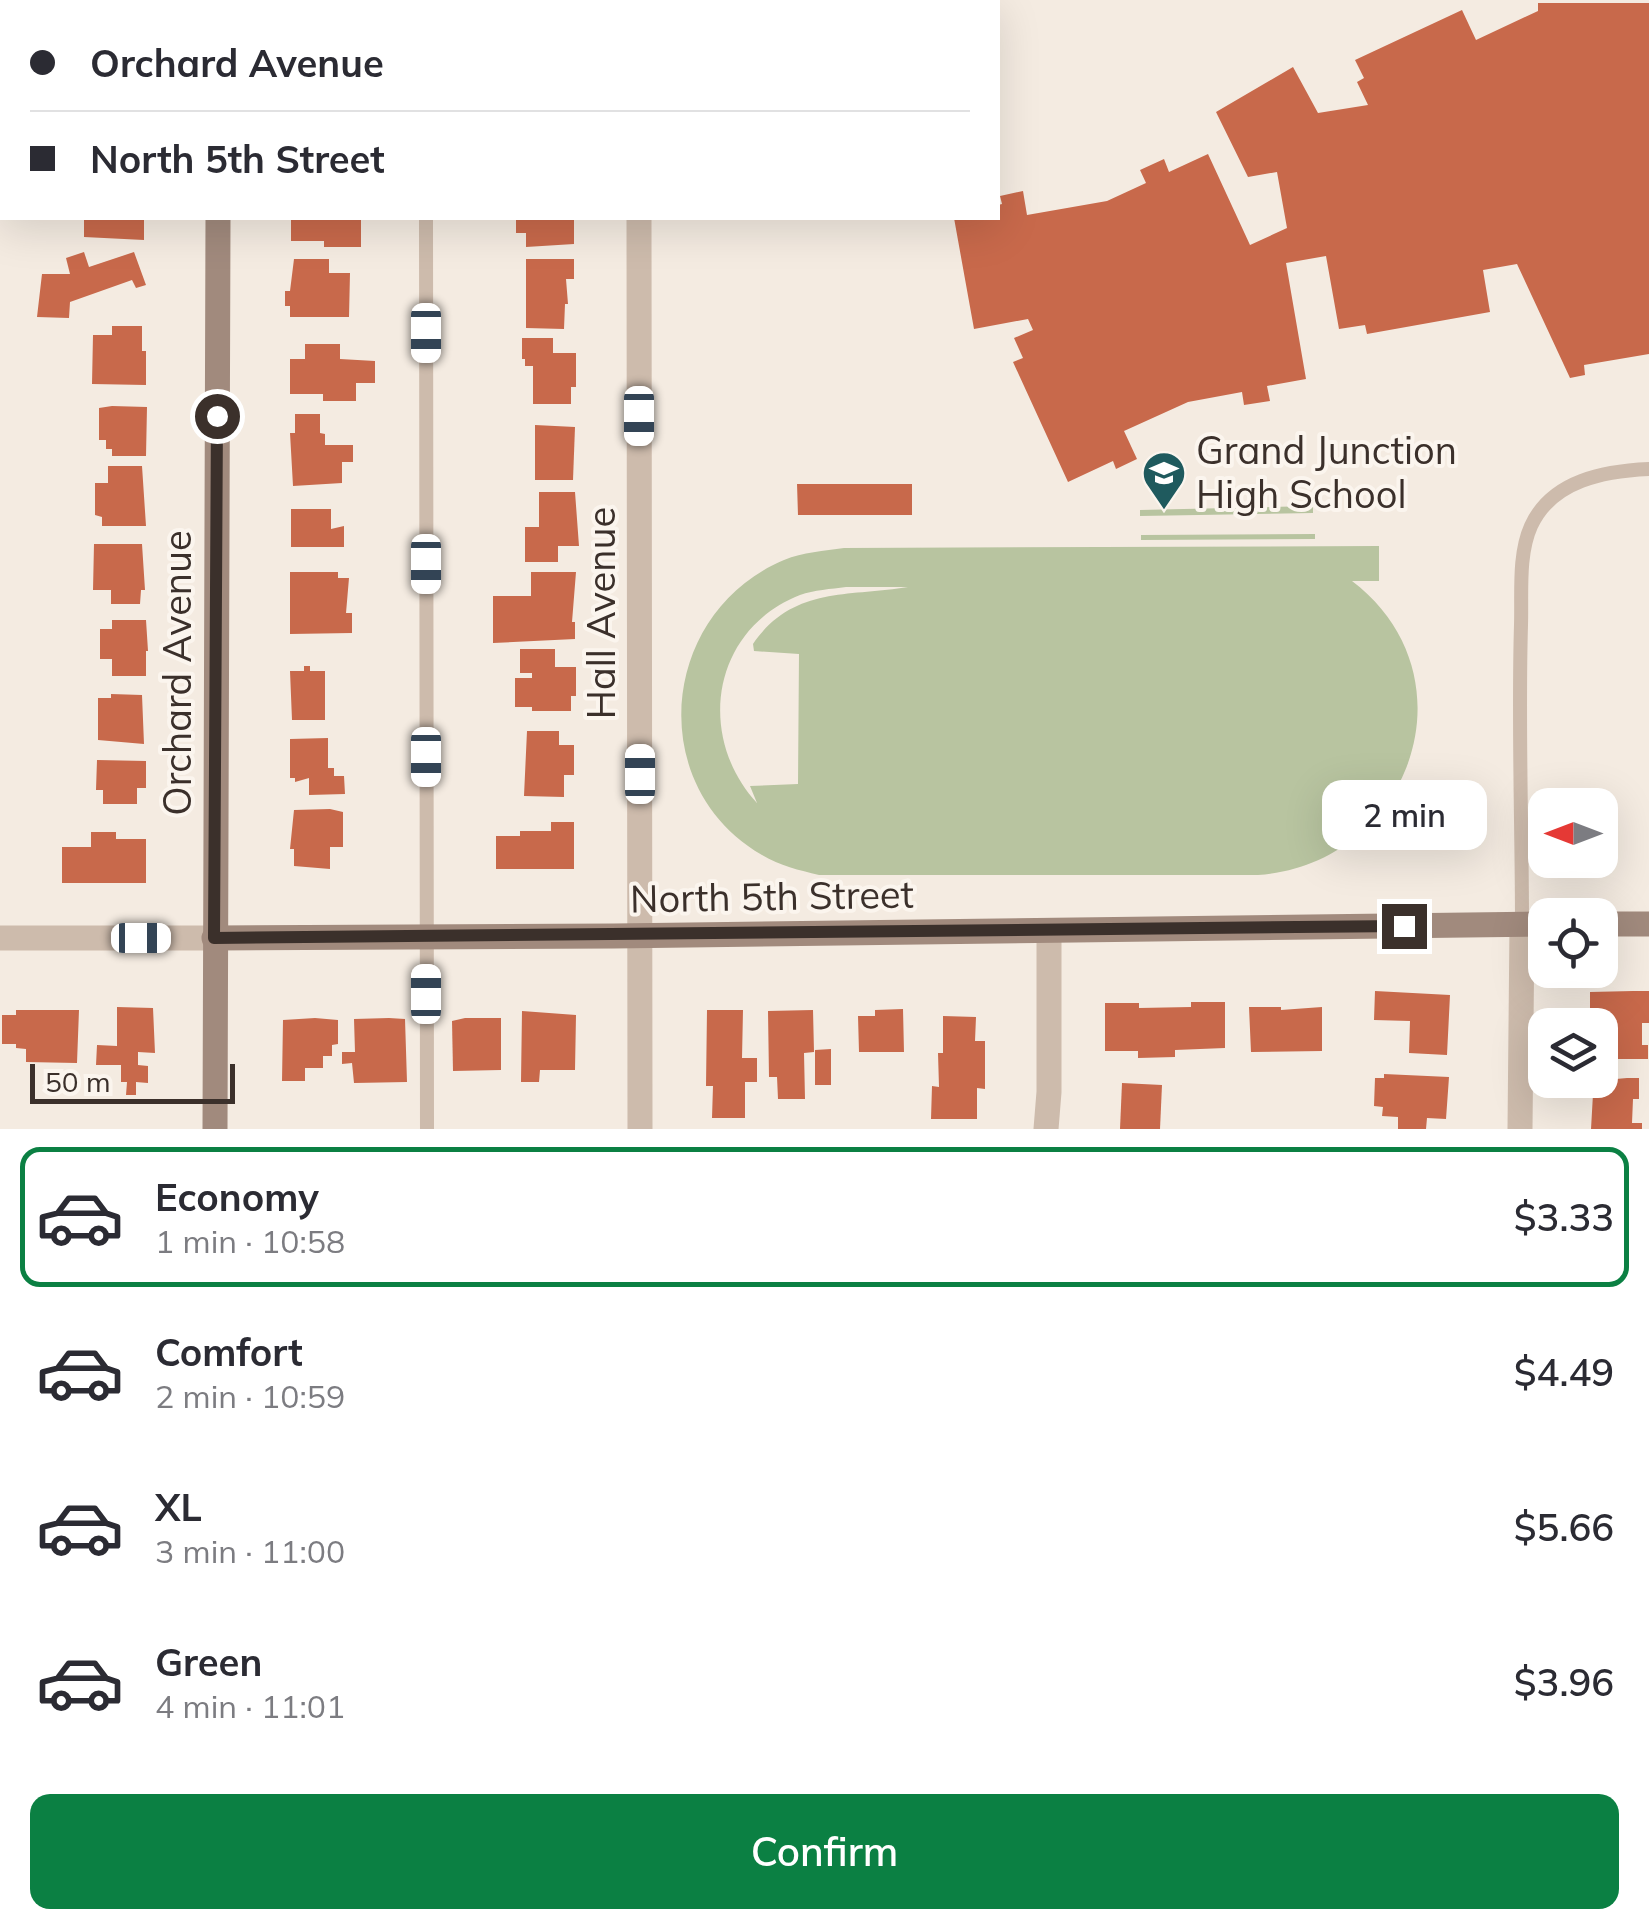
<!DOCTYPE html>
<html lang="en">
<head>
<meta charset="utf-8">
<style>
	:root { --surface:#fff; --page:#f7f7f7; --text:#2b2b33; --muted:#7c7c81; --line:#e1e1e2; --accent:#0b8043 }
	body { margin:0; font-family:Mulish,sans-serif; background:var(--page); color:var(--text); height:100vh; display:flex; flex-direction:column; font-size:38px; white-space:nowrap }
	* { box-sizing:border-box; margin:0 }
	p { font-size:32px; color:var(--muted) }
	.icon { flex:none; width:55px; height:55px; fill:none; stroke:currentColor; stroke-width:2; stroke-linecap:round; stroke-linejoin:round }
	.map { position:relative; height:1129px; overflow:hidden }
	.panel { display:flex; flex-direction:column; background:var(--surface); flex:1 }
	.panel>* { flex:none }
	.top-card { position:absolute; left:0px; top:0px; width:1000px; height:220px; box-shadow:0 10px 40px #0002; display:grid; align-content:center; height:220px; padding:0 30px; background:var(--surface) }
	.needle { width:65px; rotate:270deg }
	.tools { position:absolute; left:1528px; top:788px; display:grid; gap:20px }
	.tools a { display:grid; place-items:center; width:90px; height:90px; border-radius:20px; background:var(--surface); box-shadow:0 10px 40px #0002; font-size:50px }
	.scale { position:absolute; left:30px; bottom:25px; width:205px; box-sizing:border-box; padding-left:10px; border:5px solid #3b302b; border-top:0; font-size:28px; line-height:35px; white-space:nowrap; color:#3b302b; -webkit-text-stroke:8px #fbf5ee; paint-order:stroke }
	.end { position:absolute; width:45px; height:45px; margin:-22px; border:12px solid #3b302b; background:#fff; box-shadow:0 0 0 5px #fff }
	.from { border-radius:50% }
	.bubble { position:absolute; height:70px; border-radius:20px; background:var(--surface); box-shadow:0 10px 40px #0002; font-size:32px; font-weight:600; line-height:70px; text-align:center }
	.car { position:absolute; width:30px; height:60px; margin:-30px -15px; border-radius:12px; box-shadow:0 0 8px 2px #0007; background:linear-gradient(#fff 24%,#345 0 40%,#fff 0 76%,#345 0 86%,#fff 0) }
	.top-card b { display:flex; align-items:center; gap:35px; height:95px; font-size:38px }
	.top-card b+b { border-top:2px solid var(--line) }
	.top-card i { width:25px; height:25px; background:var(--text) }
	ul { padding:18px 0 0; list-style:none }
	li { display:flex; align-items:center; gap:30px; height:140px; margin:0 20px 15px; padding:0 10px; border:5px solid transparent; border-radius:20px }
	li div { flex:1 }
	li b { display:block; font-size:38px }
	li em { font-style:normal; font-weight:600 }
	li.current { border-color:var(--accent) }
	li>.icon { width:90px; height:90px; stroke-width:1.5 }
	.primary-button { display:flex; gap:20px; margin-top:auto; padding:20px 30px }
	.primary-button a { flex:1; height:115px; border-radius:20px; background:var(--accent); color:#fff; font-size:40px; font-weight:600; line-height:115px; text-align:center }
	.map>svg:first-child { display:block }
	.green { fill:#b8c4a0; fill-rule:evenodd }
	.building { fill:#c8694b }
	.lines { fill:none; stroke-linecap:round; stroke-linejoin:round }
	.lane { stroke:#cdbbac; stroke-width:14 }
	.street { stroke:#cdbbac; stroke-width:25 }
	.secondary { stroke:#a18a7d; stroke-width:25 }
	.route { stroke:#3b302b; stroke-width:12 }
	.labels { text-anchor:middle; stroke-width:8; stroke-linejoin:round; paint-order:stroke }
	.poi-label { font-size:38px; fill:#3b302b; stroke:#fbf5ee; text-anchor:start }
	.street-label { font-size:38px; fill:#3b302b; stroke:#fbf5ee }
</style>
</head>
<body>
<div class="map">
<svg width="1649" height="1129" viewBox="0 0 1649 1129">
	<rect width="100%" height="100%" fill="#f4ebe1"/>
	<g class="green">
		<path d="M1313 506V513L1140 516V510Z"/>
		<path d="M1315 534V539L1141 540V535Z"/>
		<path d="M1379 546V581H1352C1477 676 1411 864 1258 875H819C799 870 780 866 762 855 643 786 660 612 784 560 803 552 824 551 844 548ZM846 587H908C848 597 793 586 753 644L754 651 799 654 798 784 750 786 757 803C696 737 711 630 800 595 814 590 831 589 846 587Z"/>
	</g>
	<g class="building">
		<path d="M1538 3H1649V354L1584 365 1585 375 1570 378 1517 264 1483 270 1490 312 1367 334 1365 325 1339 329 1326 256 1286 263 1306 379 1267 386 1270 401 1244 405 1242 392 1188 402 1124 431 1137 459 1116 469 1113 461 1068 482 1013 362 1023 358 1014 338 1033 330 1028 319 974 329 954 218H998V205L1002 204 1000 196 1023 191 1027 215 1107 201 1146 183 1140 170 1164 159 1169 172 1208 154 1250 245 1287 228 1277 172 1248 177 1216 112 1293 67 1318 113 1368 105 1357 82 1364 78 1355 60 1462 10 1476 40 1538 11Z"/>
		<path d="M84 218H144V240L84 237Z"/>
		<path d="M291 218H361V247H324V241H291Z"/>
		<path d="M516 218H574V244L526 247V233H516Z"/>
		<path d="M84 252 89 267 134 252 146 285 136 288 132 280 70 302 69 318 37 317 42 274H70L66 258Z"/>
		<path d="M294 259H329V273H350L349 317H290V306H285V291H290Z"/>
		<path d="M526 259H574V279H566L568 304H565L564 329 526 328Z"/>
		<path d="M112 326H142V351H146V385L92 384 93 335H112Z"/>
		<path d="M522 338H553V353H576V387H571V404H533V366H525V359H522Z"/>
		<path d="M305 344H340V359L375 361V383H356V401H323V394H290V359H305Z"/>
		<path d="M112 406 147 407 146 456H112V449H106V440H99V408Z"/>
		<path d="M295 414H320V433L325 434V445H353V462H342V483L293 486 290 433H295Z"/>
		<path d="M535 425 575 427 573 480H535Z"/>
		<path d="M108 466H142L146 526H102V517L95 515V483H108Z"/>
		<path d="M797 484H912V515H798Z"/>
		<path d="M539 492H575L579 546H558V562H525V527H539Z"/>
		<path d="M291 509H331V529L344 526V547H291Z"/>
		<path d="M94 544H142L145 590H141L140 604H111V590H93Z"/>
		<path d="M290 572H338V578H349L346 613H352V633L290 634Z"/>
		<path d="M531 572H576L572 622H575V639L493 643V596H531Z"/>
		<path d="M112 620H146L148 651H146V676H112V659H100V629H112Z"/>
		<path d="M520 649H555V667H576V696H571V711H532V707H515V678H532V673H520Z"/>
		<path d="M304 666H310V671H325V720H292L290 671H304Z"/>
		<path d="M111 694 142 695 144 744 98 740V698H111Z"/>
		<path d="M527 731H559V745H574V775H564V797L524 796Z"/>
		<path d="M328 738V768H334V776H344L345 794 309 795V778L295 782V778H290V739Z"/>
		<path d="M97 760 146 761V788H137V804H103V790H96Z"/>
		<path d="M330 809 343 812V847H330V869L294 866V849H290L294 810Z"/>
		<path d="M551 822H574V869H496V836H520V831H551Z"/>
		<path d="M91 832H116V839H146V883H62V847H91Z"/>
		<path d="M1375 991 1450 995 1447 1055 1409 1053 1410 1021 1374 1020Z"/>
		<path d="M1633 991H1649V1023H1642V1045H1648V1059H1600L1599 1018H1590V992Z"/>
		<path d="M1191 1002H1225V1048L1175 1050V1057L1138 1058V1051H1105V1003H1139V1008L1191 1007Z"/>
		<path d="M117 1007 153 1008 155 1053 138 1052V1065L148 1066V1083L136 1082V1095H126L127 1082H121V1065H96L97 1045 117 1046Z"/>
		<path d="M1249 1007H1281V1010L1322 1007V1051L1251 1052Z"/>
		<path d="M903 1009 904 1052H859L858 1016H875V1010Z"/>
		<path d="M16 1010H79L77 1063 26 1062V1049L16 1048V1044H2V1015H16Z"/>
		<path d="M707 1010H743L742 1058H757V1082H745V1118H712L713 1086H706Z"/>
		<path d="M813 1010 814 1052 804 1053 805 1099H778L777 1077H769L768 1011Z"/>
		<path d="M522 1011 576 1015 575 1070H540L539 1082H521Z"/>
		<path d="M943 1016 976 1017 975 1041H985V1089L977 1088V1119H931L932 1086 939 1087 938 1053H943Z"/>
		<path d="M315 1018 338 1020V1044L332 1045V1056H323V1068H305V1081H282L283 1020Z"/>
		<path d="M389 1018 405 1019 407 1082 354 1083 352 1063 342 1064V1052H355L354 1019Z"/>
		<path d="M465 1018H501V1070L453 1071 452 1021Z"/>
		<path d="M831 1049V1085H815V1050Z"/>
		<path d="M1384 1074 1449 1077 1446 1119 1427 1118 1426 1129H1398V1117L1382 1116 1383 1107 1374 1106 1375 1078H1384Z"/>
		<path d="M1627 1078H1639V1099H1633L1632 1123H1642V1129H1591L1593 1094H1605V1080Z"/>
		<path d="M1122 1083 1162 1085 1160 1129H1120Z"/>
	</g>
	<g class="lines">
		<g class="lane">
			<path d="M426 218 427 1129"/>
			<path d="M1522 924C1522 824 1518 724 1521 625 1522 593 1518 555 1531 526 1552 480 1605 471 1649 469"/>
		</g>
		<g class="street">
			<path d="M639 0V2"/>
			<path d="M0 138H2"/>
			<path d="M639 218 640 1129"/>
			<path d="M0 938H214"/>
			<path d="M1046 1129 1049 1092V931"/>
			<path d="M1520 1129 1522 924"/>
		</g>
		<g class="secondary">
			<path d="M217 0V2"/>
			<path d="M1600 924H1649"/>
			<path d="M214 938 614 936 1545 924"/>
			<path d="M215 1129 218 218"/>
		</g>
	</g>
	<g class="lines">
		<path class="route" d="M217 416 214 938 1404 926"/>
	</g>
	<defs>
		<g id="school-pin" transform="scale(2.25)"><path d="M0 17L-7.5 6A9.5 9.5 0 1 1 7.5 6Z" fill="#1f5a5e" stroke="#fbf5ee"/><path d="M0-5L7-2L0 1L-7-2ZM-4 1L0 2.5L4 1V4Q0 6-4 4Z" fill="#fff"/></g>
	</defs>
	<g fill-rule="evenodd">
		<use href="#school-pin" x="1164" y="473"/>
	</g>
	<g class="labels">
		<g class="poi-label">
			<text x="1196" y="464">Grand Junction<tspan x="1196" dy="44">High School</tspan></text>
		</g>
		<g class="street-label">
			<text transform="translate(602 613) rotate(-90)" y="13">Hall Avenue</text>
			<text transform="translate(178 673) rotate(-90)" y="13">Orchard Avenue</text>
			<text transform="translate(772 897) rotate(-1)" y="13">North 5th Street</text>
		</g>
	</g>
</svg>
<div class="tools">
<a><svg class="needle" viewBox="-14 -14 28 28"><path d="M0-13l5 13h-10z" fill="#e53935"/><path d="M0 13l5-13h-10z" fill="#7c7c81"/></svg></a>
<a><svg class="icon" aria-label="locate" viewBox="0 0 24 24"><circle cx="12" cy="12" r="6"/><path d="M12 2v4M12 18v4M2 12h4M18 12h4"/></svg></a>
<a><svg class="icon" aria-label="layers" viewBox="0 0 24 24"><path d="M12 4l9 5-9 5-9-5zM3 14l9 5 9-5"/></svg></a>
</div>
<div class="scale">50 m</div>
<i class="end from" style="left:217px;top:416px"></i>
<i class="end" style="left:1404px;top:926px"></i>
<div class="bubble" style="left:1322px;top:780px;width:165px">2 min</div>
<i class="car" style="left:426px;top:333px;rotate:180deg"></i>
<i class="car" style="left:639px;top:416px;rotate:180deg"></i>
<i class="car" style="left:426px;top:564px;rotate:180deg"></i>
<i class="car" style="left:426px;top:757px;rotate:180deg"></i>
<i class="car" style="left:640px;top:774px;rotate:0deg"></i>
<i class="car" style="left:141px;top:938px;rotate:90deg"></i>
<i class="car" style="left:426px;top:994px;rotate:0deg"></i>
<div class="top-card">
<b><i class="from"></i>Orchard Avenue</b>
<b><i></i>North 5th Street</b>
</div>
</div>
<section class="panel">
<ul>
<li class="current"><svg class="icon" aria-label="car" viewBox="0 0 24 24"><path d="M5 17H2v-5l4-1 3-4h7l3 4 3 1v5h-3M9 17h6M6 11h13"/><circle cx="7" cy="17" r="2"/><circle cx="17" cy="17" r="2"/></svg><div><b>Economy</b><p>1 min · 10:58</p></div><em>$3.33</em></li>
<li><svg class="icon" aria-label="car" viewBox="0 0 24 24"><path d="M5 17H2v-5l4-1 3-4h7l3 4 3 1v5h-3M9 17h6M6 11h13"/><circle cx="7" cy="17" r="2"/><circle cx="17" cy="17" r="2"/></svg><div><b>Comfort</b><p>2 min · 10:59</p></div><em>$4.49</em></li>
<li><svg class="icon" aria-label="car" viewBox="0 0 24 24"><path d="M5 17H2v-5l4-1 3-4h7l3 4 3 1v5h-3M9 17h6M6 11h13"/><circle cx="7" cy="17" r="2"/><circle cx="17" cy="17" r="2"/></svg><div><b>XL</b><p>3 min · 11:00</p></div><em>$5.66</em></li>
<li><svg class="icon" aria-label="car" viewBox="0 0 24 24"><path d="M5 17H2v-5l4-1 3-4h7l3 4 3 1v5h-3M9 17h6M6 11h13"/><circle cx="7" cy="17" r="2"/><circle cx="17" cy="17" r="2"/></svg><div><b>Green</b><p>4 min · 11:01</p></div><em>$3.96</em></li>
</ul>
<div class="primary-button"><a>Confirm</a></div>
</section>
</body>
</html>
